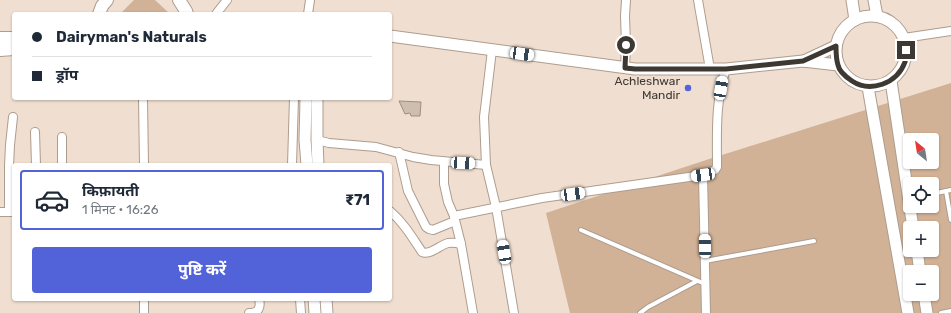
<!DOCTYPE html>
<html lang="hi">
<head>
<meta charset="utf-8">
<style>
	:root { --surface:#fff; --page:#f2f2f3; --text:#1f2937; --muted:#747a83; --line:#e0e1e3; --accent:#5263d9 }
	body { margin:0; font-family:Rubik,"Noto Sans Devanagari",sans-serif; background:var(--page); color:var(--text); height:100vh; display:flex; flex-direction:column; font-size:15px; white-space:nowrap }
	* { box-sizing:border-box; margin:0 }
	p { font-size:13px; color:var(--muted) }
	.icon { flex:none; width:22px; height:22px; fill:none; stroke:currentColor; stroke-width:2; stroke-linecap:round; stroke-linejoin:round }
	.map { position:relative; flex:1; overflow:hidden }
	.details { position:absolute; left:12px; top:163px; width:380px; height:138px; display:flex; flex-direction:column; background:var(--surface); border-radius:4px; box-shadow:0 1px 3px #0004 }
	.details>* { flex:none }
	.banner { position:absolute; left:12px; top:12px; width:380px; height:88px; border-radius:4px; box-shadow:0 1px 3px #0004; display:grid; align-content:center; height:88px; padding:0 20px; background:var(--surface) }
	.needle { width:26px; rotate:330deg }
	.buttons { position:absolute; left:903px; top:133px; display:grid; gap:8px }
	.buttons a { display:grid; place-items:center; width:36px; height:36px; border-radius:4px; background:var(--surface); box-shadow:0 1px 3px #0004; font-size:20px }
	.end { position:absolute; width:18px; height:18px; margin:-9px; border:5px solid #3e3832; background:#fff; box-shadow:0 0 0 2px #fff }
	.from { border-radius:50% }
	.car { position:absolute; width:12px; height:24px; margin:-12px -6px; border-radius:5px; box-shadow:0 0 3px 1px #0007; background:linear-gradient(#fff 24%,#345 0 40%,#fff 0 76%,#345 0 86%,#fff 0) }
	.banner b { display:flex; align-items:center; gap:14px; height:38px; font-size:15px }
	.banner b+b { border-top:1px solid var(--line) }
	.banner i { width:10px; height:10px; background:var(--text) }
	ul { padding:7px 0 0; list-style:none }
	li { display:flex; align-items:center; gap:12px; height:60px; margin:0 8px 6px; padding:0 12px; border:2px solid var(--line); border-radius:4px }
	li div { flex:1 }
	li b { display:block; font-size:15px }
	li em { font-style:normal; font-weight:700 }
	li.selected { border-color:var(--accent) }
	li>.icon { width:36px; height:36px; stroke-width:1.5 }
	.action { display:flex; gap:8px; margin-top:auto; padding:8px 20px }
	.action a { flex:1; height:46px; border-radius:4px; background:var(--accent); color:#fff; font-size:16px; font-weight:700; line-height:46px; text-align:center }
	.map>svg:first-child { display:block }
	.green { fill:#d2b296; fill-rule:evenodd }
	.building { fill:#cebeb0; stroke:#9e8e81 }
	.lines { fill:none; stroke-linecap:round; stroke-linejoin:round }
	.lane-casing { stroke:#ad9d8f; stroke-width:6 }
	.street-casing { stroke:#ad9d8f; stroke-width:10 }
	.secondary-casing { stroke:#ad9d8f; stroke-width:13 }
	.primary-casing { stroke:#ad9d8f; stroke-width:14 }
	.lane { stroke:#fff; stroke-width:4 }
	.street { stroke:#fff; stroke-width:8 }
	.secondary { stroke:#fff; stroke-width:11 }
	.primary { stroke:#fff; stroke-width:12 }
	.route { stroke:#3e3832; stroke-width:5 }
	.poi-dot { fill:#5263d9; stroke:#f0dfd1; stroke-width:1.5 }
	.labels { text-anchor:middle; stroke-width:3; stroke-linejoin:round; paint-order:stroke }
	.poi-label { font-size:12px; fill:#3e3832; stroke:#f0dfd1; text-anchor:end }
</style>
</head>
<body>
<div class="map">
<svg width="951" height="313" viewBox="0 0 951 313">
	<rect width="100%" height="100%" fill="#f0dfd1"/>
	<g class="green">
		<path d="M134 0H155L170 14H120Z"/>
		<path d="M951 83V313H570L546 213 706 160ZM910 140H932V162H910ZM910 184H932V206H910ZM910 228H932V250H910ZM910 272H932V294H910Z"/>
	</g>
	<path class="building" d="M399 101 421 102 420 116H411L410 113 405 114Z"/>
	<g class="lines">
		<g class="lane-casing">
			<g id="lane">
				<path d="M946 191 951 220"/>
				<path d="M932 194 951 190"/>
				<path d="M581 230 705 284"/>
				<path d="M705 261 814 241"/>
				<path d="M640 313 648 307 697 281"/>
				<path d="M941 313 951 311"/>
			</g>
		</g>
		<g class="street-casing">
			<g id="street">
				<path d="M698 0 710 69"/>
				<path d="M216 14 227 0"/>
				<path d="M308 14 310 0"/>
				<path d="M904 38 951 31"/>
				<path d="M492 50 484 117 486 165 496 207 514 313"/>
				<path d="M625 68 626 45 625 16 626 0"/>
				<path d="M143 98 144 165"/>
				<path d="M35 132 36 165"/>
				<path d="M317 140 329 143 376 147 413 157 431 160 486 165"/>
				<path d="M399 152 408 191 426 227 429 229 433 230 455 221"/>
				<path d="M444 162V184L448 202 454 216 461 244 473 313"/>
				<path d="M62 165V137"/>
				<path d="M292 165 294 98"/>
				<path d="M703 175 706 313"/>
				<path d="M390 211C404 223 412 237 422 252 429 256 440 245 448 243 453 242 457 243 461 244"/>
				<path d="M0 212H13"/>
				<path d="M9 212V166L10 145 13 117"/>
				<path d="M454 216 542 198 703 175 715 170 717 167C717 134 715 101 726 69"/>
				<path d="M144 299V313"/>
				<path d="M300 299 301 313"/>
				<path d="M249 313C259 313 261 307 259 299"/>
			</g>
		</g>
		<g class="secondary-casing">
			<g id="secondary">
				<path d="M852 0 855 20"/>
				<path d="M874 0 877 16"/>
				<circle cx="871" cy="51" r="35"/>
				<path d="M390 36 635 69H726L803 61 838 65"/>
				<path d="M804 61 836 46"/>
				<path d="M891 81 913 228"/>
				<path d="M868 87 908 313"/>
				<path d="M306 98 305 140 307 165"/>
				<path d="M317 98V140L318 165"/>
				<path d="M917 250 920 272"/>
				<path d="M924 294 927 313"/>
				<path d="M314 299 315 313"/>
				<path d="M326 299 327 313"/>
			</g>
		</g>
		<g class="primary-casing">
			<g id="primary">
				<path d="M179 0 186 11 187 14"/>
				<path d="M99 14 102 6 107 0"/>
				<path d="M0 38H14"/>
				<path d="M0 50 14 49"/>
			</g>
		</g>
		<use href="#lane" class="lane"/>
		<use href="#street" class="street"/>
		<use href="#secondary" class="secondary"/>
		<use href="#primary" class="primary"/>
	</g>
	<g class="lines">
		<path class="route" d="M626 45 625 68 635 69H726L803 61 836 46C836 52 836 59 838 65 839 71 846 77 852 81 870 93 897 84 905 62 906 58 906 54 906 50"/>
	</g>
	<circle class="poi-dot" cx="688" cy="88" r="4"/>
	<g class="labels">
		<g class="poi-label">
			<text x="680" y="85">Achleshwar<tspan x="680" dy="14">Mandir</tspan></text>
		</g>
	</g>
</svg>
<div class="buttons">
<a><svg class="needle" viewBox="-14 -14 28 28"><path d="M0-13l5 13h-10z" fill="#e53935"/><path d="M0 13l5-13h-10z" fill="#747a83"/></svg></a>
<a><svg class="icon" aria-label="locate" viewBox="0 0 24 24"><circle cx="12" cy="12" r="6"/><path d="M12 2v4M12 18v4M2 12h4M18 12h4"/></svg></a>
<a>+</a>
<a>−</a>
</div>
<i class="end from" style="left:626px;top:45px"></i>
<i class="end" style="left:906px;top:50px"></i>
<i class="car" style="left:522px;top:54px;rotate:98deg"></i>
<i class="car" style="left:721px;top:88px;rotate:10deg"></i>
<i class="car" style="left:463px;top:163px;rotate:93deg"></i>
<i class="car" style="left:703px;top:175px;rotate:262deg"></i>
<i class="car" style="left:573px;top:194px;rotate:82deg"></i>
<i class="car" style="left:705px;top:246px;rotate:359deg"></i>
<i class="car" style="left:504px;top:252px;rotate:350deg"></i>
<div class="banner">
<b><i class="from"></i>Dairyman's Naturals</b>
<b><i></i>ड्रॉप</b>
</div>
<section class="details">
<ul>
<li class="selected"><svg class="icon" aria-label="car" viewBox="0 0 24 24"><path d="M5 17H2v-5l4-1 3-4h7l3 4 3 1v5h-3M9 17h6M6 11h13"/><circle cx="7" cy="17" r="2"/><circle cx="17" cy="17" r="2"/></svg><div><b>किफ़ायती</b><p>1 मिनट · 16:26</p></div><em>₹71</em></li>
</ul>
<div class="action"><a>पुष्टि करें</a></div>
</section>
</div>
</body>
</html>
